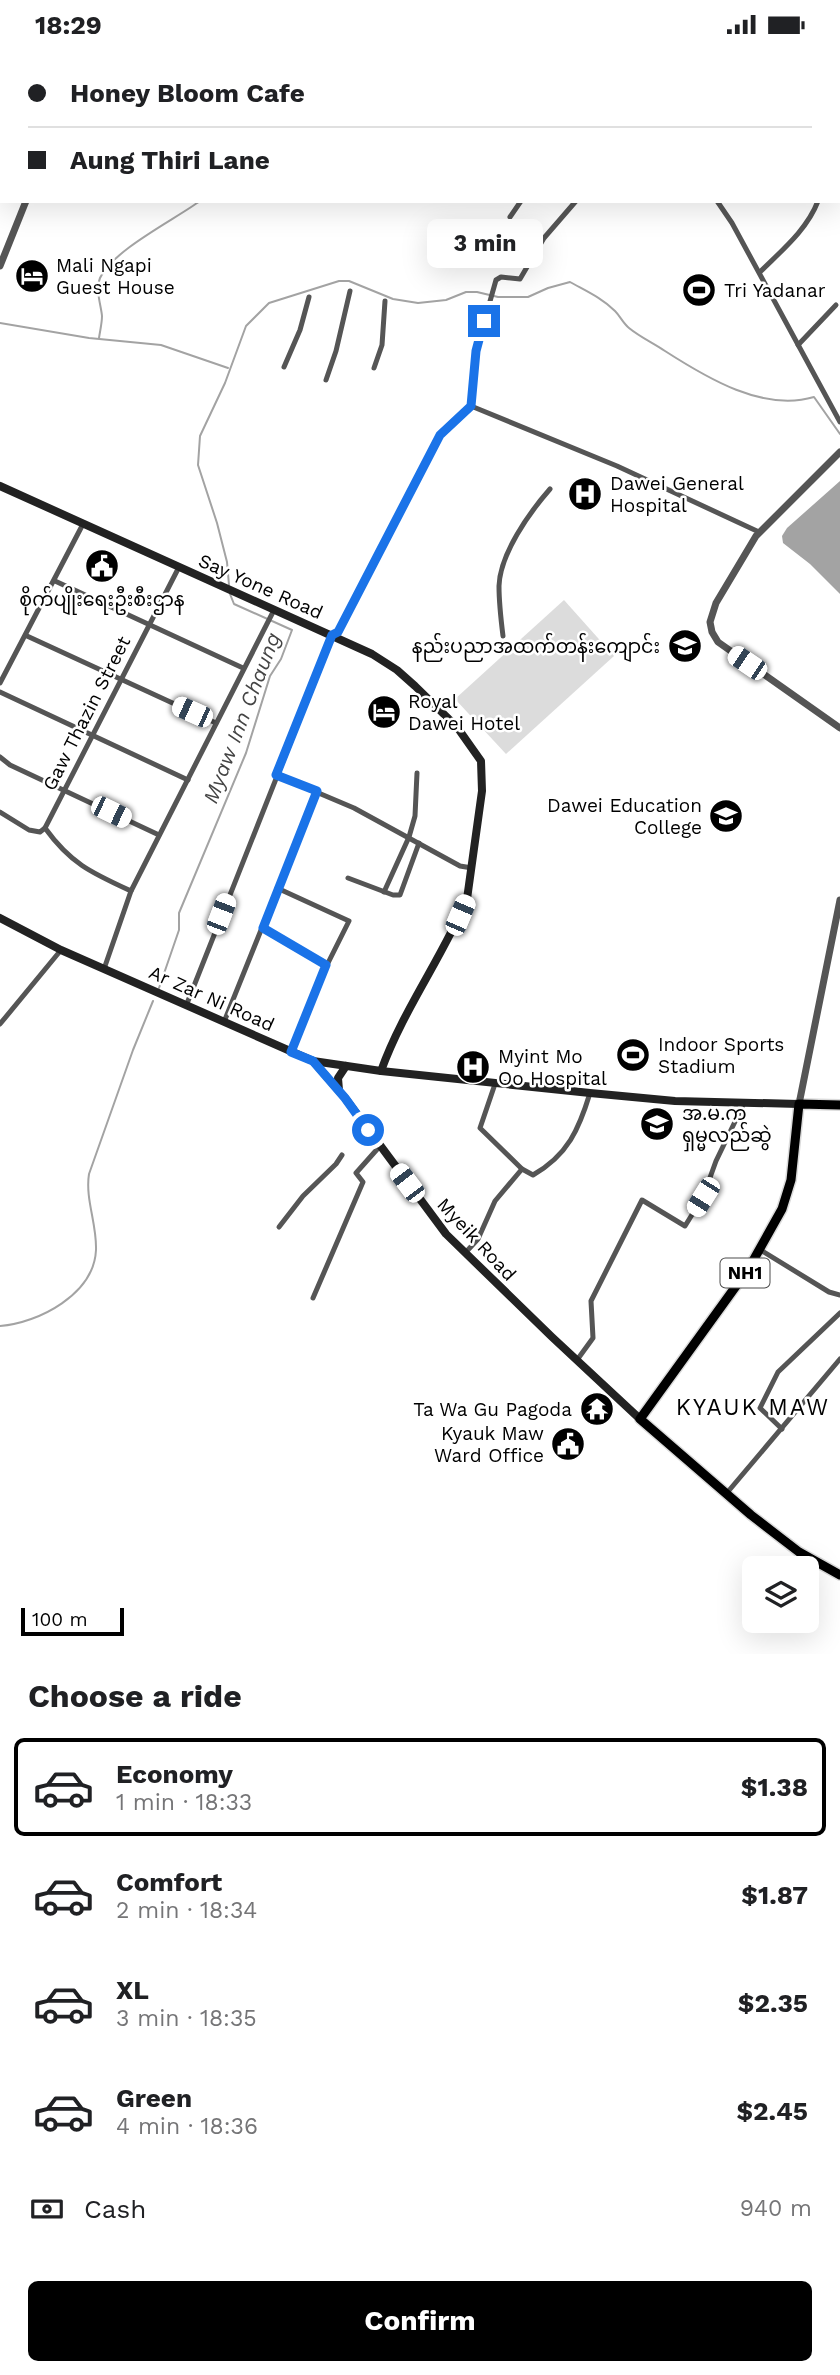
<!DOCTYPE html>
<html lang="en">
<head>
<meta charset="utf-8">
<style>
	:root { --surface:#fff; --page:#f6f6f6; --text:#202124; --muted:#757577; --line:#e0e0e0; --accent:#000 }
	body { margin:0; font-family:"Work Sans","Noto Sans Myanmar",sans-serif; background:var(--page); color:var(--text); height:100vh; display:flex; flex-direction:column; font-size:26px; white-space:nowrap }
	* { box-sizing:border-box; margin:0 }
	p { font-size:23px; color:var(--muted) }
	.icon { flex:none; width:38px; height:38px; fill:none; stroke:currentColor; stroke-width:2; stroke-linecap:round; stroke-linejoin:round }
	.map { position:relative; height:1605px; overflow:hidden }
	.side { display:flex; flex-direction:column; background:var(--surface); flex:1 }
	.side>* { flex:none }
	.guide { position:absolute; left:0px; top:0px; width:840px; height:154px; box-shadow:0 7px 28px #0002; display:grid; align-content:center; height:154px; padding:0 28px; background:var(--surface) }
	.tools { position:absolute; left:742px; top:1507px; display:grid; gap:14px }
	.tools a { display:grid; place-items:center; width:77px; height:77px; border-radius:10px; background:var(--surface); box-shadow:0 7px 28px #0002; font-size:35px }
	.scale { position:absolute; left:21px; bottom:18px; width:103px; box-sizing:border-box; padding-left:7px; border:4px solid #000; border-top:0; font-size:19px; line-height:24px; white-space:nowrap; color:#000; -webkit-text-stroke:5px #fff; paint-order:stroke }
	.end { position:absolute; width:32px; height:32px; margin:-16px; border:9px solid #1a73e8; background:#fff; box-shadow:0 0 0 4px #fff }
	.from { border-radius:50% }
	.bubble { position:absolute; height:49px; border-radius:10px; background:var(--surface); box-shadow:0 7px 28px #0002; font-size:23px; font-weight:700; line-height:49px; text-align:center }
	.car { position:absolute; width:21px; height:42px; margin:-21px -10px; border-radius:9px; box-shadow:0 0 5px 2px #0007; background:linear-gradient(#fff 24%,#345 0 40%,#fff 0 76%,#345 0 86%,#fff 0) }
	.guide b { display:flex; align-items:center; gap:24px; height:66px; font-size:26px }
	.guide b+b { border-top:2px solid var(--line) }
	.guide i { width:18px; height:18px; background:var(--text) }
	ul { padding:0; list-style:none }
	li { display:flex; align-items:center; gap:21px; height:98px; margin:0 14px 10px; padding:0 14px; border:4px solid transparent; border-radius:10px }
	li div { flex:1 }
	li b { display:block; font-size:26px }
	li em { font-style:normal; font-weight:700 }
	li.selected { border-color:var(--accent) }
	li>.icon { width:63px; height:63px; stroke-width:1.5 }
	h2 { padding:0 28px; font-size:32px; line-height:84px }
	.pay { display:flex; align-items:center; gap:18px; height:77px; padding:0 28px; font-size:26px }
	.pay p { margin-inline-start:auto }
	.primary-button { display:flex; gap:14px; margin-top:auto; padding:14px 28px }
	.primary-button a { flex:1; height:80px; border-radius:10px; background:var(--accent); color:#fff; font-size:28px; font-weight:700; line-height:80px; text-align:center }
	.status { display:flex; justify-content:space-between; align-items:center; height:49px; padding:0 35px; background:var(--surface); direction:ltr }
	.status svg { height:19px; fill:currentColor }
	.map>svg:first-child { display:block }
	.green { fill:#dcdcdc }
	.water { fill:#a3a3a3 }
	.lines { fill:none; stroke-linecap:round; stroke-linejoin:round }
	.stream { stroke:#a3a3a3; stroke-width:2 }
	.trunk-casing { stroke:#dbdbdb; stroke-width:12 }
	.minor { stroke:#555; stroke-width:5 }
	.tertiary { stroke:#555; stroke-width:7 }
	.secondary { stroke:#222; stroke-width:8 }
	.trunk { stroke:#000; stroke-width:9 }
	.route { stroke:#1a73e8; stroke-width:9 }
	.labels { text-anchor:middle; stroke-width:5; stroke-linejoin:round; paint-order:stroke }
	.shield { fill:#fff; stroke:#4c4c4c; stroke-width:2 }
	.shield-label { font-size:18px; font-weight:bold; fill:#000 }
	.poi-label { font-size:19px; fill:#000; stroke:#fff; text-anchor:start }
	.street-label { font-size:19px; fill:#000; stroke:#fff }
	.water-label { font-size:21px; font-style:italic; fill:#444; stroke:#fff }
	.quarter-label { font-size:23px; letter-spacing:2px; fill:#000; stroke:#fff }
</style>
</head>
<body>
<div class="status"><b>18:29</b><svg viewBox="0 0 49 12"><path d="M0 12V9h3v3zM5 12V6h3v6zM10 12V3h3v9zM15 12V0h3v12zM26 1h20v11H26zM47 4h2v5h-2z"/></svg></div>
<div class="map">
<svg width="840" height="1605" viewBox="0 0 840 1605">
	<rect width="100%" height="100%" fill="#fff"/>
	<g class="green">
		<path d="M555 0H695L693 2H558Z"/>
		<path d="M564 551 614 607 506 705 455 650Z"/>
	</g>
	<path class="water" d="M840 432V545L810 515 783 494 782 487 787 479Z"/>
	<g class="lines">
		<g class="stream">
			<path d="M292 2 293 0"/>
			<path d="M0 274 89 289 161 296 228 319"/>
			<path d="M99 289C100 282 102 274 102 267 101 256 95 240 100 229 113 201 174 171 200 152"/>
			<path d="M229 536 227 513 217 474 198 416 200 387 225 334 246 277 269 254 339 232H349L393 250 418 254 446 251 466 243H477L498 248H528L548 239 570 233C586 242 602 249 615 262 620 267 623 274 629 279 640 288 653 294 665 302 707 329 763 363 814 348L840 385"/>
			<path d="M159 939 179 881V864L246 704 270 627 281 610 292 581 234 555 230 545"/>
			<path d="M0 1277C39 1274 94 1245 96 1201 97 1175 85 1150 89 1125L133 1001 153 952"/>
		</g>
		<g class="trunk-casing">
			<path id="trunk" d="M840 1056 799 1055 791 1131 782 1160 749 1219 640 1370 751 1466 799 1503 840 1526"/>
		</g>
		<g class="minor">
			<path d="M341 0 346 2"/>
			<path d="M551 0 554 2"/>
			<path d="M471 2 478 0"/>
			<path d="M782 2V0"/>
			<path d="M838 110 840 107"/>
			<path d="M717 152 732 174 840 373"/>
			<path d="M510 168 521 152"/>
			<path d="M760 223C781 202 807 181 818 152"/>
			<path d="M798 296 836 256"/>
			<path d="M284 318 300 281 309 248"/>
			<path d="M374 319 382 296 385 252"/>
			<path d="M326 331 336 302 350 242"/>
			<path d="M471 357 476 302 496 231 501 228 520 230 544 189 576 152"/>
			<path d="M55 532 243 619"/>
			<path d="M27 587 216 674"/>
			<path d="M503 587C501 571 499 554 499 537 500 505 529 464 550 440"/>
			<path d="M0 634 83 475"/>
			<path d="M0 643 188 731"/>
			<path d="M0 708 10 716 159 786"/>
			<path d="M276 726 354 759 460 817 472 819"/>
			<path d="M0 763 29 781 40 783 45 779 179 518"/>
			<path d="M45 779C71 815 92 824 131 842"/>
			<path d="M348 829 393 846H400L419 794"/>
			<path d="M277 839 349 872 317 936 291 1004"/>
			<path d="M384 843 409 788 415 767 417 724"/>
			<path d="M263 879 326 916"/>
			<path d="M104 920 131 842 274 561"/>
			<path d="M186 957 333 586 338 583 440 386 471 357 617 417 759 483"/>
			<path d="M224 973 317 742"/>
			<path d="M0 975 61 901"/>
			<path d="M495 1035 480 1079 522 1120"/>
			<path d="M279 1178 303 1147 336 1115 342 1106"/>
			<path d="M759 1200 829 1243 840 1246"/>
			<path d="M466 1203 478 1190 495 1152 522 1120 533 1126C568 1106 579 1080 590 1044"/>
			<path d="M313 1249 363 1133 356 1124 380 1097"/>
			<path d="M577 1311 593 1289 591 1252 642 1151 685 1177 703 1148 716 1112 744 1054"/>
			<path d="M782 1380 760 1359 778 1323 840 1264"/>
			<path d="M726 1445 840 1310"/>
		</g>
		<g class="tertiary">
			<path d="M87 2 88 0"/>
			<path d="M0 217 26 152"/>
			<path d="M840 403 756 487 716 554 710 573 712 583 718 593 840 679"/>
			<path d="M799 1055 840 851"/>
		</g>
		<g class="secondary">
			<path d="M0 437 372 605 397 621 415 637 457 678 481 712 482 742 467 850C442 909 403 961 381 1022"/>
			<path d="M0 869 61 901 313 1012 381 1022 590 1044 675 1052 799 1055"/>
			<path d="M313 1012 345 1049 446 1185 552 1288 640 1370"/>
			<path d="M339 1041 338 1029 346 1017"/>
		</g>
		<use href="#trunk" class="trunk"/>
	</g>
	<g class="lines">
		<path class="route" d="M368 1081 345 1049 313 1012 291 1003 326 916 263 879 317 742 276 726 332 586 338 583 440 386 471 357 476 302 484 272"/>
	</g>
	<defs>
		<g id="hotel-disc" transform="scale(1.75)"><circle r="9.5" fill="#000" stroke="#fff"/><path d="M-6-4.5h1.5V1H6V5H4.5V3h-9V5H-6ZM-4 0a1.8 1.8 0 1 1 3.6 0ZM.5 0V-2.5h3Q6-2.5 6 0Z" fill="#fff"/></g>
		<g id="stadium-disc" transform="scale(1.75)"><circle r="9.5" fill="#000" stroke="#fff"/><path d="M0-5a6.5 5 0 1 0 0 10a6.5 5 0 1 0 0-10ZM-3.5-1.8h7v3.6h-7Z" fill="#fff"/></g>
		<g id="hospital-disc" transform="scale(1.75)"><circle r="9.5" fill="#000" stroke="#fff"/><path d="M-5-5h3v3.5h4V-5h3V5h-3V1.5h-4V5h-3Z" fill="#fff"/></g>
		<g id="civic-disc" transform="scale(1.75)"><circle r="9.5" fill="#000" stroke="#fff"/><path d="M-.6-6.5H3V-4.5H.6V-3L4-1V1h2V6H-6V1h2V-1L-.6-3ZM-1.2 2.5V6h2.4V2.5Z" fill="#fff"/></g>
		<g id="school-disc" transform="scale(1.75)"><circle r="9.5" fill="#000" stroke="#fff"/><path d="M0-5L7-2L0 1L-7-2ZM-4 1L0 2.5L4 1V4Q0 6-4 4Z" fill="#fff"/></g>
		<g id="university-disc" transform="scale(1.75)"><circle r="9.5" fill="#000" stroke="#fff"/><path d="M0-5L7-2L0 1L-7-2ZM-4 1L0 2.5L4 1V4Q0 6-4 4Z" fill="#fff"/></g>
		<g id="temple-disc" transform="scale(1.75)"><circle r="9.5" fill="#000" stroke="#fff"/><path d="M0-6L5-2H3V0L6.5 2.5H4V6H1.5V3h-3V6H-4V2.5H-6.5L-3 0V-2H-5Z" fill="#fff"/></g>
	</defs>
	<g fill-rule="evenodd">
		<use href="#hotel-disc" x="32" y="227"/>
		<use href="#stadium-disc" x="699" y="241"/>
		<use href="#hospital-disc" x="585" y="445"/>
		<use href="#civic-disc" x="102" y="517"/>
		<use href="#school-disc" x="685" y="597"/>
		<use href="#hotel-disc" x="384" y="663"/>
		<use href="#university-disc" x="726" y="767"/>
		<use href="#stadium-disc" x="633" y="1006"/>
		<use href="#hospital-disc" x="473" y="1018"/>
		<use href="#school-disc" x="657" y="1075"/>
		<use href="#temple-disc" x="597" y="1360"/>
		<use href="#civic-disc" x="568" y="1395"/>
	</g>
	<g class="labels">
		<rect class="shield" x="720.5" y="1209.5" width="49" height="29" rx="5"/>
		<g class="shield-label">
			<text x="745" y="1230">NH1</text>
		</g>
		<g class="poi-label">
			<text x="56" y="223">Mali Ngapi<tspan x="56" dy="22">Guest House</tspan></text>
			<text x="724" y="248">Tri Yadanar</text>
			<text x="610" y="441">Dawei General<tspan x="610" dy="22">Hospital</tspan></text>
			<text x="102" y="557" text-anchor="middle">စိုက်ပျိုးရေးဦးစီးဌာန</text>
			<text x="660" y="604" text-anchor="end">နည်းပညာအထက်တန်းကျောင်း</text>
			<text x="408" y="659">Royal<tspan x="408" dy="22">Dawei Hotel</tspan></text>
			<text x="702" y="763" text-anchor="end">Dawei Education<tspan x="702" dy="22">College</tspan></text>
			<text x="658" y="1002">Indoor Sports<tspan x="658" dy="22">Stadium</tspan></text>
			<text x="498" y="1014">Myint Mo<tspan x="498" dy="22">Oo Hospital</tspan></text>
			<text x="682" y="1071">အ.မ.က<tspan x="682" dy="22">ရှမ္မလည်ဆွဲ</tspan></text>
			<text x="572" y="1367" text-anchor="end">Ta Wa Gu Pagoda</text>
			<text x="544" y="1391" text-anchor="end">Kyauk Maw<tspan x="544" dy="22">Ward Office</tspan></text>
		</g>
		<g class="street-label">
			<text transform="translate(261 537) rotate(24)" y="7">Say Yone Road</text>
			<text transform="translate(86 664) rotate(-63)" y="7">Gaw Thazin Street</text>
			<text transform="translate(212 949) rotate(24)" y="7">Ar Zar Ni Road</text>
			<text transform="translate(477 1190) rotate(47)" y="7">Myeik Road</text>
		</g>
		<g class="water-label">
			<text transform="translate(242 669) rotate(-69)" y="7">Myaw Inn Chaung</text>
		</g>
		<g class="quarter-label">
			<text x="753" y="1366">KYAUK MAW</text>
		</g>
	</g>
</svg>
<div class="tools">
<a><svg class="icon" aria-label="layers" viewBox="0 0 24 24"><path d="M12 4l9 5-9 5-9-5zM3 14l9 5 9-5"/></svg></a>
</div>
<div class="scale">100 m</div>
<i class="end from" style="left:368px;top:1081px"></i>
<i class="end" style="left:484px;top:272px"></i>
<div class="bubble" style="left:427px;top:170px;width:116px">3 min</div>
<i class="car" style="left:747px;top:614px;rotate:304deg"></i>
<i class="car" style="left:192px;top:663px;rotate:294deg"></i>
<i class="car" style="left:111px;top:763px;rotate:116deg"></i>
<i class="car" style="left:221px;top:865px;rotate:21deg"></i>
<i class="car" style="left:460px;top:866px;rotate:23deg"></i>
<i class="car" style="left:407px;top:1134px;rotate:323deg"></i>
<i class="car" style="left:703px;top:1148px;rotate:212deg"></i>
<div class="guide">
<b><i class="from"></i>Honey Bloom Cafe</b>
<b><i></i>Aung Thiri Lane</b>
</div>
</div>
<section class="side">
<h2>Choose a ride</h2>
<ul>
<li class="selected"><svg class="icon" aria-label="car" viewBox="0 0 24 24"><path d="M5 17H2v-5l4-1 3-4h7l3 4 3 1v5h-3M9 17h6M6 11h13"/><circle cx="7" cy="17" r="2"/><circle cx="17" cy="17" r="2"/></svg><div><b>Economy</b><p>1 min · 18:33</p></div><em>$1.38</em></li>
<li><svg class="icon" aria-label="car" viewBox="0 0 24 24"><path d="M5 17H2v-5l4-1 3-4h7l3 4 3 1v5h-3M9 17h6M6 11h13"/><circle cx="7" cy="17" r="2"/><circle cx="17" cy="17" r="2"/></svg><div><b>Comfort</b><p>2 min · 18:34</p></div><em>$1.87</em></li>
<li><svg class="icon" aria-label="car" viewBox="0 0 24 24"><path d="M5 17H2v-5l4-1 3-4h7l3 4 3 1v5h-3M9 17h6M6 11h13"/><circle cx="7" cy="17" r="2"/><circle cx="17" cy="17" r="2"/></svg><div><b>XL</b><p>3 min · 18:35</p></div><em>$2.35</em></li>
<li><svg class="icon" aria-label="car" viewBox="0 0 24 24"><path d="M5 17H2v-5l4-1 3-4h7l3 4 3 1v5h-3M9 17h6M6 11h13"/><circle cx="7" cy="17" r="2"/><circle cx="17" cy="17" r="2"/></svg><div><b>Green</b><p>4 min · 18:36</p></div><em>$2.45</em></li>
</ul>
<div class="pay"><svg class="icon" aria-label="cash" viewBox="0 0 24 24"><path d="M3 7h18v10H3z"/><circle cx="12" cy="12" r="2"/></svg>Cash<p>940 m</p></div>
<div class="primary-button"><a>Confirm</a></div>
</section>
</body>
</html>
